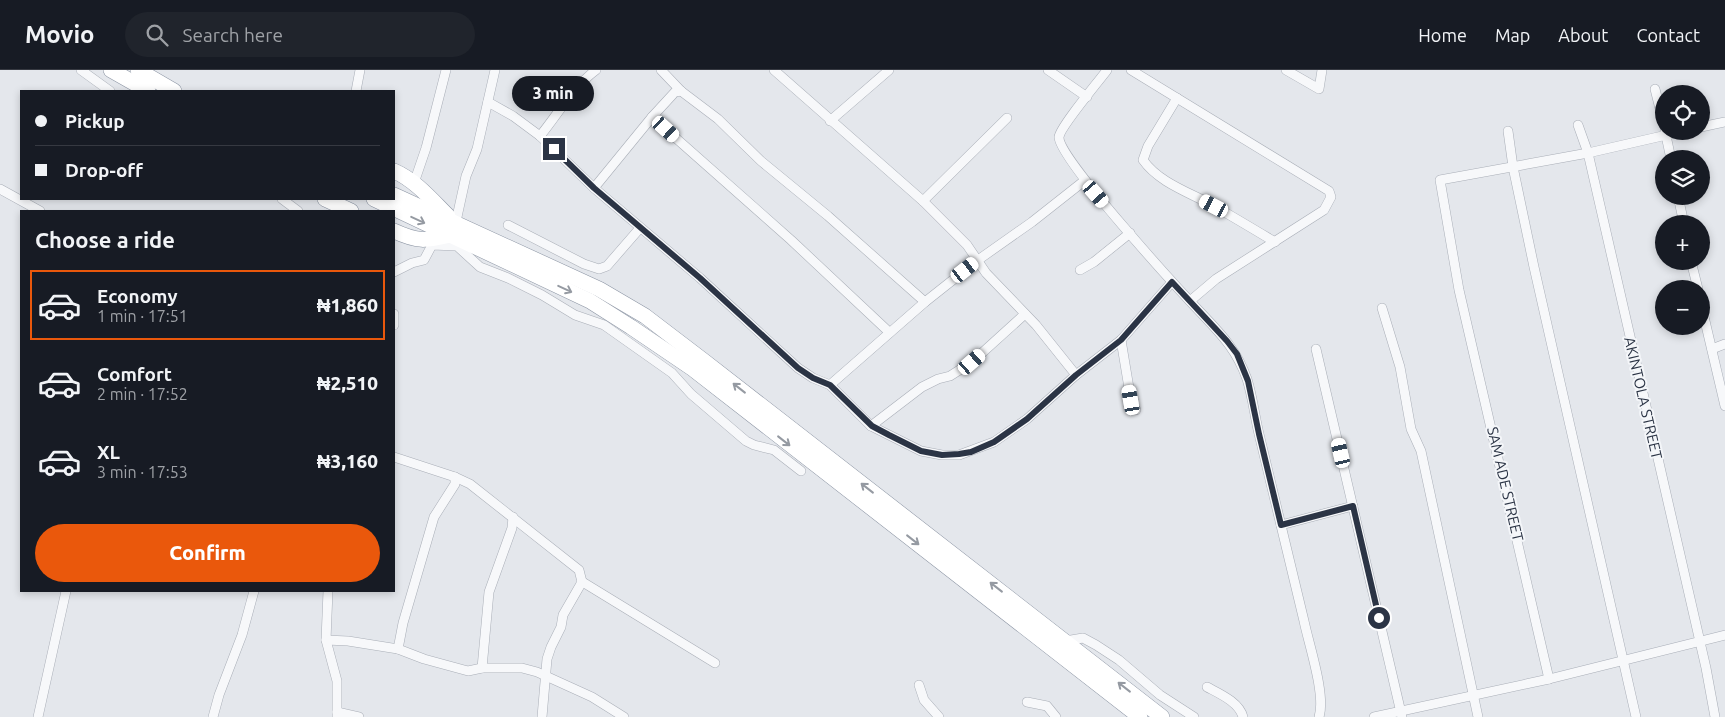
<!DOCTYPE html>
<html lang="en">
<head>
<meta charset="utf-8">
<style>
	:root { --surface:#171b24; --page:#20242c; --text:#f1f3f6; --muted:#9ea1a6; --line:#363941; --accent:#ea580c }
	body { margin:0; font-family:Ubuntu,sans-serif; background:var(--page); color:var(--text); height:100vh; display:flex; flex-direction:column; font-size:19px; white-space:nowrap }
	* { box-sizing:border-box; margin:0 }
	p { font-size:16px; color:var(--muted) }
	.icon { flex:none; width:28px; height:28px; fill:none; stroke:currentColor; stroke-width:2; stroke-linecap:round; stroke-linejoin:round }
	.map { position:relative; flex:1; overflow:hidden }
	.drawer { position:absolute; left:20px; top:140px; width:375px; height:382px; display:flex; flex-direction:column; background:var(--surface); border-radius:0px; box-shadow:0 2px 8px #0003 }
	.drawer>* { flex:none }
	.hud { position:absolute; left:20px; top:20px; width:375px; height:110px; border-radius:0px; box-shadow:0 2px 8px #0003; display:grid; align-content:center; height:110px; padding:0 15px; background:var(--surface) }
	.tools { position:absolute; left:1655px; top:15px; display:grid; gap:10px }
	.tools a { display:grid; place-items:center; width:55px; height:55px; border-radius:50%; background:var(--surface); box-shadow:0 2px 8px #0003; font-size:25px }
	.end { position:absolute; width:22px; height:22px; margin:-11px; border:6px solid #2b3445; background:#fff; box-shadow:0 0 0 2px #fff }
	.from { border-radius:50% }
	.bubble { position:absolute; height:35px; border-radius:18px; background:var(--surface); box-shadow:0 2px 8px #0003; font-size:16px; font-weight:800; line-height:35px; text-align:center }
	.car { position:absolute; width:15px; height:30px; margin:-15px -8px; border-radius:6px; box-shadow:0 0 4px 1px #0007; background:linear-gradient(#fff 24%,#345 0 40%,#fff 0 76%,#345 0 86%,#fff 0) }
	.hud b { display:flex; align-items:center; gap:18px; height:48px; font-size:19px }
	.hud b+b { border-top:1px solid var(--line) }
	.hud i { width:12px; height:12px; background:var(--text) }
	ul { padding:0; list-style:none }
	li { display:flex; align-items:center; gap:15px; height:70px; margin:0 10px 8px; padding:0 5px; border:2px solid transparent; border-radius:0px }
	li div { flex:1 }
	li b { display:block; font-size:19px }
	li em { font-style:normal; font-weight:800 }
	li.active { border-color:var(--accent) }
	li>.icon { width:45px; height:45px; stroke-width:1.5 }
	h2 { padding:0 15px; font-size:22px; line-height:60px }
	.primary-button { display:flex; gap:10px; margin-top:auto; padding:10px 15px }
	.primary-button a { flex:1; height:58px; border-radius:30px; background:var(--accent); color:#fff; font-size:20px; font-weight:800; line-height:58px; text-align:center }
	header { display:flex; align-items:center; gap:30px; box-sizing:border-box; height:70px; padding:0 25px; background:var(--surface); border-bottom:1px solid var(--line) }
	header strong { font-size:24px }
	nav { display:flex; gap:28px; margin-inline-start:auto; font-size:18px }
	.search { width:350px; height:45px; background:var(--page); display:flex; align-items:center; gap:12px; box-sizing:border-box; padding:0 18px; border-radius:28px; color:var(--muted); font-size:19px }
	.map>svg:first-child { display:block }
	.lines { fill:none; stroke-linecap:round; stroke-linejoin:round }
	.street-casing { stroke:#a9aeb7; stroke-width:10 }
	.highway-casing { stroke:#8b94a3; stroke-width:16 }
	.street { stroke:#f7f8fa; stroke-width:9 }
	.highway { stroke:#fff; stroke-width:15 }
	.oneway { stroke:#959aa2 }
	.route { stroke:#2b3445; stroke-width:6 }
	.labels { text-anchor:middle; stroke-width:4; stroke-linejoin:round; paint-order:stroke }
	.street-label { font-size:15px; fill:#2b3445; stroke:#f4f6f9 }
</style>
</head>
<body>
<header>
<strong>Movio</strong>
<div class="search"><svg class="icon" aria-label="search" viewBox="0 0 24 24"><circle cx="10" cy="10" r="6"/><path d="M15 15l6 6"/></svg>Search here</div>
<nav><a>Home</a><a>Map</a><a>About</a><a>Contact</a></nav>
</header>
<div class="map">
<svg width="1725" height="647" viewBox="0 0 1725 647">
	<rect width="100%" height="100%" fill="#e4e7ec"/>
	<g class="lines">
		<g class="street-casing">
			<g id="street">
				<path d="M81 0 110 21"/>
				<path d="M661 0 681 21 718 49 761 91 828 146 925 232"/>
				<path d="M774 0 923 131 967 175 986 203 1036 255 1076 305"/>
				<path d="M1048 0 1087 27"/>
				<path d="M1107 0C1099 11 1060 57 1059 67 1058 88 1181 222 1203 245 1223 266 1237 281 1247 309 1253 328 1255 349 1260 368 1275 429 1289 490 1304 551 1309 575 1326 625 1319 647"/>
				<path d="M1131 0 1329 121 1331 127 1324 140 1216 209 1190 231"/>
				<path d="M1286 0 1319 19 1322 0"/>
				<path d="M1655 19 1664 55"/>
				<path d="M356 21 360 0"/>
				<path d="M1177 28 1148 76 1143 90C1159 113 1191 123 1214 136 1235 148 1255 160 1275 172"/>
				<path d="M488 32 513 46 540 66 594 118 700 208 798 298 813 308 830 315 871 356 921 381 942 385H959L994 372 1027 349 1076 305 1121 270 1172 212"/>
				<path d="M652 47 791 170 889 262"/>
				<path d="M830 51 889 0"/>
				<path d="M1578 55 1588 83 1706 598 1715 647"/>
				<path d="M1701 57 1725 52"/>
				<path d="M1508 61 1513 97 1534 197 1636 647"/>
				<path d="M1665 61 1671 89"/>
				<path d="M540 66C558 44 573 17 596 0"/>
				<path d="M414 113 426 78 446 0"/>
				<path d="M594 118 652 47 675 22 681 21"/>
				<path d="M0 119 40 141"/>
				<path d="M1678 126 1684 154"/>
				<path d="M282 129 298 141"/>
				<path d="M923 131 1007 48"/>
				<path d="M508 155 584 194 599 199 607 196 640 158"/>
				<path d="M455 156 466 106 477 79 495 0"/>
				<path d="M1691 191 1698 219"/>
				<path d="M1080 200 1094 192 1130 163"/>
				<path d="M394 202 412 193 424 190 432 175 457 176 480 197 508 208 542 225 575 245 604 255 672 303 691 324 746 371 754 375 774 380 801 401"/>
				<path d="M1701 234 1725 336"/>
				<path d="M1382 238 1400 297 1411 359 1421 381 1478 647"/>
				<path d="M394 244V255"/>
				<path d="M1121 270 1131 330 1136 340"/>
				<path d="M1316 279 1402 647"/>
				<path d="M1712 279 1725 274"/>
				<path d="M830 315 925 232 978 190 1032 152 1084 111"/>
				<path d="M871 356 922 317 938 309 950 306 972 292 1025 244"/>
				<path d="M394 387 455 407 470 414 579 500 582 512 563 545 561 557 551 577 547 589 542 647"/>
				<path d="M1281 455 1353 436"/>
				<path d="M581 511 715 593"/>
				<path d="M328 521 326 570 337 611V647"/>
				<path d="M326 570 348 571 398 579 424 589 468 601 482 598H522L537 602 592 627 624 647"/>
				<path d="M1065 571 1083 568 1096 575 1119 590 1160 625 1194 647"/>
				<path d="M398 579 403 553 434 447 455 414V407"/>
				<path d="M482 598 489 522 512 458 513 447"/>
				<path d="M1549 609 1459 220 1440 110 1588 83 1684 61"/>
				<path d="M919 615 924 630 939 647"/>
				<path d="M1207 617C1220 624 1239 632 1243 647"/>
				<path d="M1027 632 1047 636 1056 647"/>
				<path d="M337 642 359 647"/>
				<path d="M38 647 66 521"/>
				<path d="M213 647 219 625 242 565 254 521"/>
				<path d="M1374 647 1549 609 1725 565"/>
			</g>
		</g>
		<g class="highway-casing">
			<g id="highway">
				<path d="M111 0 148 21"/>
				<path d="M138 0 174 21"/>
				<path d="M394 101C415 110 432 130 448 146"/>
				<path d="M394 125 599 219 645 246 704 291 1162 647"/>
				<path d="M325 129 351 141"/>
				<path d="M374 129 590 231 631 257 693 299 1140 647"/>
				<path d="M394 161C418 172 425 171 450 165"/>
			</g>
		</g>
		<use href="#street" class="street"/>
		<use href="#highway" class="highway"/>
	</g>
	<defs><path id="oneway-shaft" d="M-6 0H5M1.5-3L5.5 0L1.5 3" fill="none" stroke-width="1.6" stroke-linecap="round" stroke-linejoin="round" transform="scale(1.25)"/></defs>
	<g class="oneway">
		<use href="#oneway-shaft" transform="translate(418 150) rotate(25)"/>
		<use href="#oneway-shaft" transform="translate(565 219) rotate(25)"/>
		<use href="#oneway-shaft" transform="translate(739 318) rotate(-142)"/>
		<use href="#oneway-shaft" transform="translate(784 371) rotate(38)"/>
		<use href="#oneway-shaft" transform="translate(867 418) rotate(-142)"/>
		<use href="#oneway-shaft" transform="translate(913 470) rotate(38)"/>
		<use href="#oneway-shaft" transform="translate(996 517) rotate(-142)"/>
		<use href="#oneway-shaft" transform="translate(1124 617) rotate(-142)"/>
	</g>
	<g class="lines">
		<path class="route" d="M554 79 594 118 700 208 798 298 813 308 830 315 872 356 889 365 921 381 942 385 959 384 971 382 994 372 1027 349 1076 305 1121 270 1172 212 1227 271 1237 284 1248 311 1259 364 1281 455 1353 436 1379 548"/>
	</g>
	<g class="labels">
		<g class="street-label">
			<text transform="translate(1643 328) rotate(77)" y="5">AKINTOLA STREET</text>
			<text transform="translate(1505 414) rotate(77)" y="5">SAM ADE STREET</text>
		</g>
	</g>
</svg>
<div class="tools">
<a><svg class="icon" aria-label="locate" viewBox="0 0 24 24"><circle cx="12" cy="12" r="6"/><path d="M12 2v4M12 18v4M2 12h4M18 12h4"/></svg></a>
<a><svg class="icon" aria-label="layers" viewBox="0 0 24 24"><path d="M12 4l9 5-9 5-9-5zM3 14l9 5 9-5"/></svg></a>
<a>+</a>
<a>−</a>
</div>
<i class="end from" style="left:1379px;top:548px"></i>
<i class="end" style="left:554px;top:79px"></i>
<div class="bubble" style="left:512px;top:6px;width:82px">3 min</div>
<i class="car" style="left:666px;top:59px;rotate:132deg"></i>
<i class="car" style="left:1096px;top:124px;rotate:139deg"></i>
<i class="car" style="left:1214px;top:136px;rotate:297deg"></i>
<i class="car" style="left:965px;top:200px;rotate:52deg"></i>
<i class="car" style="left:972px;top:292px;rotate:49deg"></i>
<i class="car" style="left:1131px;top:330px;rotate:350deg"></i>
<i class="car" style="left:1341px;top:383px;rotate:347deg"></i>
<div class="hud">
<b><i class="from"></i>Pickup</b>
<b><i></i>Drop-off</b>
</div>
<section class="drawer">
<h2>Choose a ride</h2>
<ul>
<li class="active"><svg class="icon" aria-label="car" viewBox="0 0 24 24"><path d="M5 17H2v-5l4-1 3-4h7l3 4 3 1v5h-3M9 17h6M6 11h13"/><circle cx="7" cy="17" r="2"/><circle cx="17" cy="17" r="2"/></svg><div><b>Economy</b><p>1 min · 17:51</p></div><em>₦1,860</em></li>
<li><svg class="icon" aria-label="car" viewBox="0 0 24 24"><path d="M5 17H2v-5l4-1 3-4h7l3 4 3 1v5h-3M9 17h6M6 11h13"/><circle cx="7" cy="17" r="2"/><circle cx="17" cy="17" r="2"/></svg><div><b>Comfort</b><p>2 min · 17:52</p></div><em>₦2,510</em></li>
<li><svg class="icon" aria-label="car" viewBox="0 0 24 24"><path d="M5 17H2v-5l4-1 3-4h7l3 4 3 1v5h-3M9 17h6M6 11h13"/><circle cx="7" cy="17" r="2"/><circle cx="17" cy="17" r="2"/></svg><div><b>XL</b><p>3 min · 17:53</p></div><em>₦3,160</em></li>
</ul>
<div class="primary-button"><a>Confirm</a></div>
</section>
</div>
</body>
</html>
